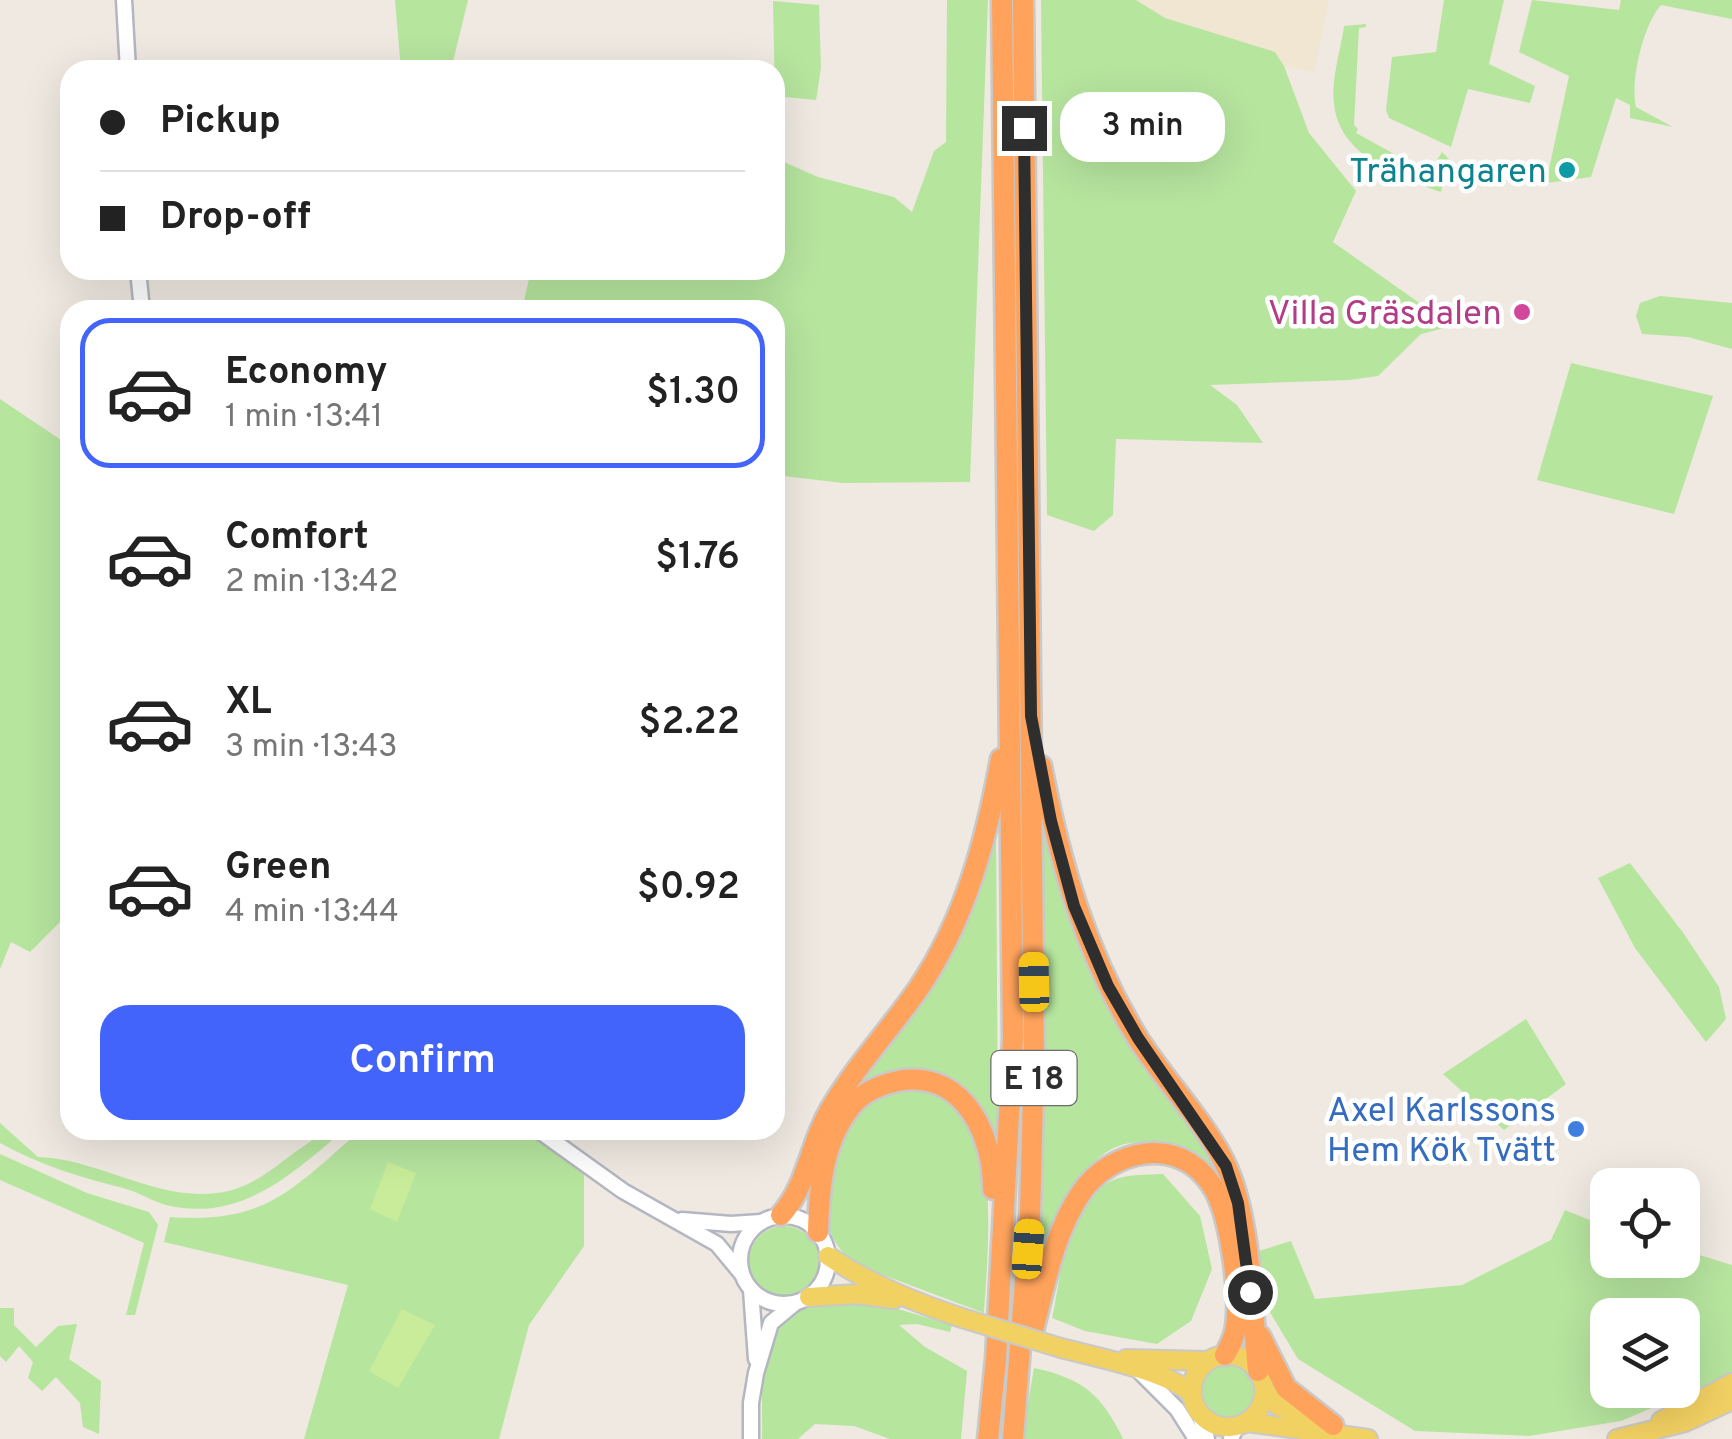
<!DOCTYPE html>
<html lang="en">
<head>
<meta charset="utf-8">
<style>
	:root { --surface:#fff; --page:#f6f6f6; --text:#222; --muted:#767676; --line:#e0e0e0; --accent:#4264fb }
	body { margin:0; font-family:Overpass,sans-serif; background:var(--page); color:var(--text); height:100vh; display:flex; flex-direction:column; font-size:38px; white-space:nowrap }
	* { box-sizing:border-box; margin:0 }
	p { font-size:32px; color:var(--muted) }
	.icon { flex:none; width:55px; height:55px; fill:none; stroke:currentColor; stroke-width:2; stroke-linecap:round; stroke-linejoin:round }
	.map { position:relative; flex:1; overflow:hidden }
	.side { position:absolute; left:60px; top:300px; width:725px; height:840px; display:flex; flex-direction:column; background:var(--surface); border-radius:30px; box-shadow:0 10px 40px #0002 }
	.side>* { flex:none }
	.top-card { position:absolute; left:60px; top:60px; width:725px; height:220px; border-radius:30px; box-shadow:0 10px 40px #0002; display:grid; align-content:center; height:220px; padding:0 40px; background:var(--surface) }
	.fabs { position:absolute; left:1590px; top:1168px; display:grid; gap:20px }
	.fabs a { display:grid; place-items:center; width:110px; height:110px; border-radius:20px; background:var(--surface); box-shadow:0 10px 40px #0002; font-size:50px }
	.end { position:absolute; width:45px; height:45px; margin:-22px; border:12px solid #2e2e2e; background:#fff; box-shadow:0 0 0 5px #fff }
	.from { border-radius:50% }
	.bubble { position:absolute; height:70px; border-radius:30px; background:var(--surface); box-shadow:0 10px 40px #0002; font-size:32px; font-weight:600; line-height:70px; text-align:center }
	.car { position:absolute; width:30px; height:60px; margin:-30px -15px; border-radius:12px; box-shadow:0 0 8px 2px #0007; background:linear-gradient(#f5c518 24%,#345 0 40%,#f5c518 0 76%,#345 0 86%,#f5c518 0) }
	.top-card b { display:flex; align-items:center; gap:35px; height:95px; font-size:38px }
	.top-card b+b { border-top:2px solid var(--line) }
	.top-card i { width:25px; height:25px; background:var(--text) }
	ul { padding:18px 0 0; list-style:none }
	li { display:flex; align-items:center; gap:30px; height:150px; margin:0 20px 15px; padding:0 20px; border:5px solid transparent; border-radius:30px }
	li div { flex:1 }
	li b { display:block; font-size:38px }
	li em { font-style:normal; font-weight:600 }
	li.selected { border-color:var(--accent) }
	li>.icon { width:90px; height:90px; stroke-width:1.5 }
	.cta { display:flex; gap:20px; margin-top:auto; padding:20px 40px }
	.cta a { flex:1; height:115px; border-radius:30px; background:var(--accent); color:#fff; font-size:40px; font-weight:600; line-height:115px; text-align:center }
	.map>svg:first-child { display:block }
	.education { fill:#f0e6d1 }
	.green { fill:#b6e59e; fill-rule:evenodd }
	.pitch { fill:#c9ec9a }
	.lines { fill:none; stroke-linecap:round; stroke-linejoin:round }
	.minor-casing { stroke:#b4b7c1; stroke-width:19 }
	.major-casing { stroke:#c9c9c9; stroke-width:22 }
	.highway-casing { stroke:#c9c9c9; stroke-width:25 }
	.minor { stroke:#fff; stroke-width:14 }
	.major { stroke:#f2d163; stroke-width:18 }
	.highway { stroke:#ffa35c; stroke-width:20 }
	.major-bridge-casing { stroke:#c9c9c9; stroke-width:22; stroke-linecap:butt }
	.major-bridge { stroke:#f2d163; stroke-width:18 }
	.route { stroke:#2e2e2e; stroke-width:12 }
	.culture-dot { fill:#0f9aa8; stroke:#fff; stroke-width:4 }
	.hotel-dot { fill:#d1479c; stroke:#fff; stroke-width:4 }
	.shop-dot { fill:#3f7fe0; stroke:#fff; stroke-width:4 }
	.labels { text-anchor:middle; stroke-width:9; stroke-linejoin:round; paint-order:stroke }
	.shield { fill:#fff; stroke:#6d6d6d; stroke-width:2.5 }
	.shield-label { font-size:32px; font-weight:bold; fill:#2e2e2e }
	.culture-label { font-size:35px; fill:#0d838f; stroke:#fff; text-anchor:end }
	.hotel-label { font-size:35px; fill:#b23c85; stroke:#fff; text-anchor:end }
	.shop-label { font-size:35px; fill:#366cbe; stroke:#fff; text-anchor:end }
</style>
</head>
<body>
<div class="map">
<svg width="1732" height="1439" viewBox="0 0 1732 1439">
	<rect width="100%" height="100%" fill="#efe9e1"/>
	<path class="education" d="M1136 0H1329L1314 72 1284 66 1275 52 1165 18Z"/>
	<g class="green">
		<path d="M395 0H468L451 70H401Z"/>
		<path d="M947 0H988L970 482 843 483 775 475V310H522L531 270H775V158L818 177 894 197 912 212 934 151 946 142Z"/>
		<path d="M1041 0H1136L1165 18 1275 52 1284 66 1309 133 1356 191 1333 242 1452 326 1421 334 1378 376 1349 380 1210 385 1237 405 1263 443 1116 439 1113 515 1094 531 1047 515Z"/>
		<path d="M1444 0H1504L1489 64 1535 86 1530 103 1468 89 1451 147 1389 118 1386 110 1392 57 1436 52Z"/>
		<path d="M1532 0 1619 10 1621 0H1732V19L1661 5C1643 25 1630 81 1636 107L1673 127 1630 118V105L1616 98 1591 177 1546 183 1569 76 1519 52Z"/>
		<path d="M773 1 819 5 821 68 816 100 775 96Z"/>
		<path d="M1366 24V27L1359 28 1354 125 1358 129 1356 133 1429 173 1442 152 1449 159 1441 192C1399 178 1338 155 1334 103 1331 79 1341 49 1344 26Z"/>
		<path d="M1660 296 1732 303V349L1688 337 1642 334 1636 316 1640 303Z"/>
		<path d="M1571 363 1713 396 1674 514 1537 480Z"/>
		<path d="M0 399 70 446V920H62L30 952 11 942 0 969Z"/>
		<path d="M996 823 998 1149C979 1102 952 1054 891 1073 877 1077 863 1088 851 1096L848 1091 900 1026Z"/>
		<path d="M1044 839 1081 947 1106 997 1213 1154 1227 1187 1251 1353 1235 1347 1229 1210C1215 1198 1165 1147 1152 1144 1086 1129 1056 1222 1038 1266Z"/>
		<path d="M1630 863 1684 934 1719 987 1726 1019 1706 1042 1635 948 1598 878Z"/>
		<path d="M1526 1019 1566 1084 1504 1130 1443 1074Z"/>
		<path d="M910 1082C923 1088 942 1092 954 1101 1001 1134 987 1261 984 1313L854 1264C800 1216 834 1160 857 1106Z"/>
		<path d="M0 1123 38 1157C99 1159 156 1201 217 1193 272 1187 303 1130 344 1130 292 1174 241 1223 166 1205 152 1201 138 1192 123 1188 79 1177 40 1165 0 1143Z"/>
		<path d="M361 1130H529L584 1173V1246L529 1325 499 1439H304L348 1285 164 1242 170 1217C267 1224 292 1189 361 1130Z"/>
		<path d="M0 1154 87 1193 149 1212 158 1225 135 1315H126L144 1243 0 1180Z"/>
		<path d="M1163 1174 1200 1216 1212 1269 1191 1321 1157 1344 1085 1331 1052 1318C1062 1273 1065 1198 1116 1179 1129 1174 1148 1175 1163 1174Z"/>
		<path d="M1565 1210 1607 1227 1608 1260H1682L1683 1250 1732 1265V1374L1621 1421 1529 1436 1415 1431 1298 1359 1265 1304 1259 1251 1291 1241 1315 1299 1462 1285 1551 1240ZM1608 1315H1682V1390H1608Z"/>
		<circle cx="784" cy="1261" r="35"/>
		<path d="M856 1300 881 1304 952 1325 950 1332 917 1324 899 1325 925 1347 967 1371 961 1439H890L854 1426 815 1424 798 1439H762C763 1410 758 1353 774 1328 790 1304 831 1303 856 1300Z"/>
		<path d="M0 1308H14V1325L36 1347 58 1326 77 1324 69 1359 101 1381 99 1434 83 1427 80 1403 56 1377 42 1391 28 1378 33 1362 19 1346 6 1362 0 1356Z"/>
		<circle cx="1228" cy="1390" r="28"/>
		<path d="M1034 1368C1082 1378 1102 1395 1123 1439H1022Z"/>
	</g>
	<g class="pitch">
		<path d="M388 1162 416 1173 397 1222 370 1209Z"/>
		<path d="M402 1309 435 1325 398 1388 369 1371Z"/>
	</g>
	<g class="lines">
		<g class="minor-casing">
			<g id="minor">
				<path d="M124 0 128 70"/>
				<path d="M138 270 142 310"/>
				<path d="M538 1130 623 1191 717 1244 741 1273"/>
				<circle cx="784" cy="1260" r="44"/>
				<path d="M682 1220 731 1224 761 1222"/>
				<path d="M751 1290 756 1359"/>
				<path d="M1139 1371 1177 1409 1196 1439"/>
				<path d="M1198 1409 1207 1439"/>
				<path d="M751 1439V1403L756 1373 771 1323 795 1303"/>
				<path d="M1231 1439 1237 1425"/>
			</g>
		</g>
		<g class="major-casing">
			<g id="major">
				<path d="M828 1256C870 1284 914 1302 962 1318"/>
				<path d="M809 1297 856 1294 894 1299"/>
				<path d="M1061 1348C1095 1357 1168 1371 1192 1394"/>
				<circle cx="1228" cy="1391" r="36"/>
				<path d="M1126 1359 1207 1361"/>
				<path d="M1264 1389 1278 1406 1318 1421"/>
				<path d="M1661 1421 1732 1383"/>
				<path d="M1247 1422 1368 1439"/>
				<path d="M1617 1439 1685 1422 1732 1400"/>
			</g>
		</g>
		<g class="highway-casing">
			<g id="highway">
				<path d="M1041 766C1060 863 1085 952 1137 1037 1163 1079 1208 1125 1227 1168 1251 1223 1252 1310 1258 1371"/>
				<path d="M781 1215C807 1186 810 1146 829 1112 854 1068 890 1030 919 988 966 918 986 841 1001 759"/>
				<path d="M818 1232C819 1187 823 1137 855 1102 868 1089 886 1083 903 1080 966 1073 993 1137 993 1189"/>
				<path d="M1260 1336 1286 1388 1333 1425"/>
				<path d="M1031 1338C1044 1290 1053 1234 1081 1193 1111 1149 1178 1135 1211 1184 1230 1210 1241 1295 1236 1326 1235 1337 1230 1346 1225 1355"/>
				<path d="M988 1439 996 1359 1013 1039 1002 0"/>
				<path d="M1013 1439 1030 1215 1034 1057 1023 0"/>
			</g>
		</g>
		<use href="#minor" class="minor"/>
		<use href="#major" class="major"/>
		<use href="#highway" class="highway"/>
		<g class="major-bridge-casing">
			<path id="major-bridge" d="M962 1318 1061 1348"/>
		</g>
		<use href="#major-bridge" class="major-bridge"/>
	</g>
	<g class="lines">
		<path class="route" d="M1024 128 1031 716 1051 821 1074 906 1108 986 1138 1038 1226 1166 1238 1203 1250 1292"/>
	</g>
	<circle class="culture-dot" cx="1567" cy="170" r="10"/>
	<circle class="hotel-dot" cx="1522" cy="312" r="10"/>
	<circle class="shop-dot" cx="1576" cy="1129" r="10"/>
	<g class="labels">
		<rect class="shield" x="991.5" y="1051" width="85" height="54" rx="8"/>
		<g class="shield-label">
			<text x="1034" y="1089">E 18</text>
		</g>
		<g class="culture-label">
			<text x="1547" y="182">Trähangaren</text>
		</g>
		<g class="hotel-label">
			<text x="1502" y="324">Villa Gräsdalen</text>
		</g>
		<g class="shop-label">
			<text x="1556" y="1121">Axel Karlssons<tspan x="1556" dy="40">Hem Kök Tvätt</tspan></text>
		</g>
	</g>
</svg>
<div class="fabs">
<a><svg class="icon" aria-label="locate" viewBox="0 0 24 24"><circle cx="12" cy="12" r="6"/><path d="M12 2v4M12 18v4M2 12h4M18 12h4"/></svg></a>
<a><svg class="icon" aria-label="layers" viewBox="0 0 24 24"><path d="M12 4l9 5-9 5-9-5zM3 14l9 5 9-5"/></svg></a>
</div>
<i class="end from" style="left:1250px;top:1292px"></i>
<i class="end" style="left:1024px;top:128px"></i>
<div class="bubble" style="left:1060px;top:92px;width:165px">3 min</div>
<i class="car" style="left:1034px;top:982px;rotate:359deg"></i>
<i class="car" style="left:1028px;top:1249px;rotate:4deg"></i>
<div class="top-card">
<b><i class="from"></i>Pickup</b>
<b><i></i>Drop-off</b>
</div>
<section class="side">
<ul>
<li class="selected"><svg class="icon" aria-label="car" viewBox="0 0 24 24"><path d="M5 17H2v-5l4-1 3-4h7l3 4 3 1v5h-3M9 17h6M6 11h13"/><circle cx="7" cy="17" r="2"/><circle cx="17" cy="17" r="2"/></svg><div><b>Economy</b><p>1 min · 13:41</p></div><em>$1.30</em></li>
<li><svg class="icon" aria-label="car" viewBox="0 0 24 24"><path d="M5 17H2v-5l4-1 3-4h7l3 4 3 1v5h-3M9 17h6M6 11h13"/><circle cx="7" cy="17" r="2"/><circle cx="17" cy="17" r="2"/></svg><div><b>Comfort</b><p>2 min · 13:42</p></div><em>$1.76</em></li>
<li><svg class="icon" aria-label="car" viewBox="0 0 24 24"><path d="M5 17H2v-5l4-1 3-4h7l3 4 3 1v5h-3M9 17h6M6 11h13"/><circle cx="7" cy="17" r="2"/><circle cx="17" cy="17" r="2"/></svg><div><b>XL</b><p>3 min · 13:43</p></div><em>$2.22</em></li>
<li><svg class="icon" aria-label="car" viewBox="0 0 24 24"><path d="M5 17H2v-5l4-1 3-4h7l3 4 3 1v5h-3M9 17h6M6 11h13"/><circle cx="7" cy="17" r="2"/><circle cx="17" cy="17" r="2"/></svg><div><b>Green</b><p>4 min · 13:44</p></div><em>$0.92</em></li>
</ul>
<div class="cta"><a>Confirm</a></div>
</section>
</div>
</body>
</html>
